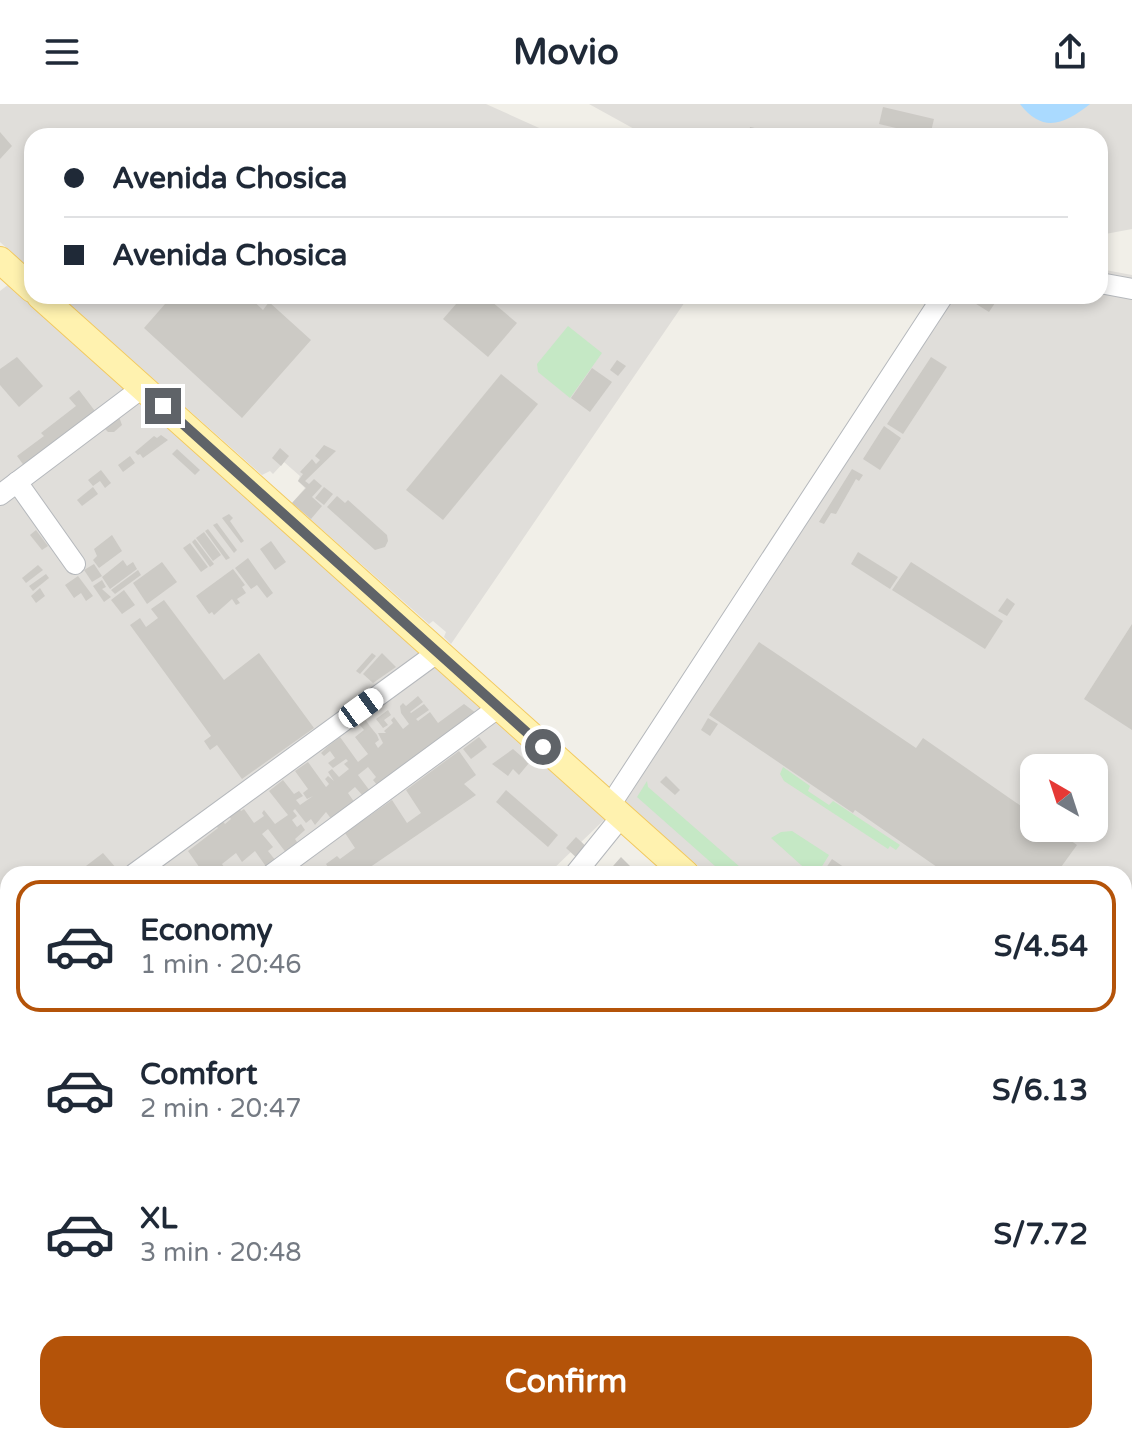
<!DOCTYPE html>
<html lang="en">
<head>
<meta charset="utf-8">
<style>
	:root { --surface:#fff; --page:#f2f2f3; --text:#1f2937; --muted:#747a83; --line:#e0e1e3; --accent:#b45309 }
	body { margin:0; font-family:"Varela Round",sans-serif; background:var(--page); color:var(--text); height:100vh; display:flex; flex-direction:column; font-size:30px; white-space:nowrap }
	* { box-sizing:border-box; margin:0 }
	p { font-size:26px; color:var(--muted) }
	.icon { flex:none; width:44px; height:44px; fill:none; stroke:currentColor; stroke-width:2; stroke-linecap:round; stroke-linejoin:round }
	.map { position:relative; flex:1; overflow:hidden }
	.panel { position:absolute; left:0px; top:762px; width:1132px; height:578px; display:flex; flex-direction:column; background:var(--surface); border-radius:24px 24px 0 0; box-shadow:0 4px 12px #0003 }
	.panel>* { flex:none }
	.hud { position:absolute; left:24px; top:24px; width:1084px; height:176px; border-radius:24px; box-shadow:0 4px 12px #0003; display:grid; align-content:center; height:176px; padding:0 40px; background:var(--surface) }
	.needle { width:52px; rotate:321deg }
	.tools { position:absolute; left:1020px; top:650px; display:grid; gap:16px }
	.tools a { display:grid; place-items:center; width:88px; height:88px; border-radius:16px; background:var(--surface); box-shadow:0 4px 12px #0003; font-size:40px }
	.end { position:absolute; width:36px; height:36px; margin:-18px; border:10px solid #5f6368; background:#fff; box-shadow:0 0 0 4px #fff }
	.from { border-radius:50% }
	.car { position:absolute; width:24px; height:48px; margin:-24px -12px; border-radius:10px; box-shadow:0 0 6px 2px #0007; background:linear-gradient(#fff 24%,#345 0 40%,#fff 0 76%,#345 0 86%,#fff 0) }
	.hud b { display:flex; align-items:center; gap:28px; height:76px; font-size:30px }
	.hud b+b { border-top:2px solid var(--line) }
	.hud i { width:20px; height:20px; background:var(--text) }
	ul { padding:14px 0 0; list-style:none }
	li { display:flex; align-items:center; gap:24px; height:132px; margin:0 16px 12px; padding:0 24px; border:4px solid transparent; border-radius:24px }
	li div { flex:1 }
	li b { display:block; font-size:30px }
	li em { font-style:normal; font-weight:700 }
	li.active { border-color:var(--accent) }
	li>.icon { width:72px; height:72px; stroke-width:1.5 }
	.cta { display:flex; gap:16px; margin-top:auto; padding:16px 40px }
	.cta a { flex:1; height:92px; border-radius:24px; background:var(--accent); color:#fff; font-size:32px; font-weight:700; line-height:92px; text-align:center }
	header { display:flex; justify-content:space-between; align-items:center; height:104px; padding:0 40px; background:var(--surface); font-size:36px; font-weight:700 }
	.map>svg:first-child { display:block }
	.industrial { fill:#e0deda; fill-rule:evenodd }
	.green { fill:#c5e8c5 }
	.water { fill:#aadaff }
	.building { fill:#cccac5 }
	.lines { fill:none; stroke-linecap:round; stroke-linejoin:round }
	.minor-casing { stroke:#b5b8bc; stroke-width:22 }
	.major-casing { stroke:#f2c960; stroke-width:28 }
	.minor { stroke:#fff; stroke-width:20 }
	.major { stroke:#fff2af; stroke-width:26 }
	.route { stroke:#5f6368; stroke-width:10 }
</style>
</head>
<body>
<header><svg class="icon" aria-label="menu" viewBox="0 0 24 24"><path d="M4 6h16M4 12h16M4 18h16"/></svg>Movio<svg class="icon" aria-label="share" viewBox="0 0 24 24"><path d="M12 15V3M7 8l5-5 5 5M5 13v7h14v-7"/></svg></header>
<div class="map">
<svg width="1132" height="1339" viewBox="0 0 1132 1339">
	<rect width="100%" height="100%" fill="#f1efe8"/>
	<g class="industrial">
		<path d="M0 0H486L557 32H32V167L0 138Z"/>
		<path d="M589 0H1132V125L1100 131V32H647Z"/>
		<path d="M1100 165 1132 171V1339H372L368 1332H1124V770H708L624 700 952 192H1100ZM1034 664H1094V724H1034Z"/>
		<path d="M9 180 605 715 548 770H8V1241L0 1231V187Z"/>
		<path d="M60 192H689L451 540 444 533 446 528 433 517 429 520 292 399 305 384 298 377 300 372 284 358 273 370 270 367 262 371Z"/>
		<path d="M82 1332H257L249 1339H87Z"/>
	</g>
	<g class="green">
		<path d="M568 222 602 249 570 294 538 268 537 260Z"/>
		<path d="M783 663 810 682 808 687 829 701 833 697 900 741 896 746 890 742 888 745 784 677 780 670Z"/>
		<path d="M647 677 648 683 748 770H724L637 693Z"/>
		<path d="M792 727 829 751 821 764 818 762 811 770 771 734 781 728Z"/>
	</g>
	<path class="water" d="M1020 0H1090C1065 20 1043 30 1020 0Z"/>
	<g class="building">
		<path d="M883 3 934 15 930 32 879 20Z"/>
		<path d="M750 23 769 27 767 32H748Z"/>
		<path d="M0 28 12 42 0 55Z"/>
		<path d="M172 192H248L263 206 269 198 311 236 242 314 144 224Z"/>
		<path d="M463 192H485L517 219 488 253 443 215Z"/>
		<path d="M976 192H992L999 193 989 208 973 198Z"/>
		<path d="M17 253 43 282 19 303 0 281V265Z"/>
		<path d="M931 253 947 263 903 330 887 320Z"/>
		<path d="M617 256 626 262 618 272 610 266Z"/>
		<path d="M592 264 612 278 590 308 571 294Z"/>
		<path d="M501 270 538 300 443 416 406 386Z"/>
		<path d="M79 286 98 311 25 363 17 352 44 332 41 329 76 302 69 294Z"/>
		<path d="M118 310 122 321 114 328H108L102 322Z"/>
		<path d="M884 322 901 334 880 366 863 355Z"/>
		<path d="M161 331 168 336 143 354 140 350 138 351 135 348 154 332 157 334Z"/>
		<path d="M324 341 336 347 305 377 309 380 314 375 322 382 312 393 322 402 311 415 292 399 306 384 298 377 303 370 300 368 312 355 316 360 320 356 315 352Z"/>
		<path d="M280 344 289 352 281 362 272 354Z"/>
		<path d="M177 345 200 366 195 371 172 350Z"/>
		<path d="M130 352 135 359 123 368 118 361Z"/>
		<path d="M852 365 863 371 859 377 856 375 836 410 831 409 824 420 819 418Z"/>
		<path d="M101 366 111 379 105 384 100 377 93 382 88 376Z"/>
		<path d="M93 383 98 390 82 402 77 396Z"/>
		<path d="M324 383 333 390 324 401 315 394Z"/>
		<path d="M337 392 345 399 348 396 387 431 388 437 385 443 375 446 327 403Z"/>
		<path d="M229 410 233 414 230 417 244 437 241 439 222 414Z"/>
		<path d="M217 419 237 446 234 449 213 421Z"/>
		<path d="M208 425 230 454 226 456 205 427Z"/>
		<path d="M36 426 48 442 42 446 30 431Z"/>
		<path d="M204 428 221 451 213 457 196 434Z"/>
		<path d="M112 431 122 447 99 464 93 456 97 452 94 445Z"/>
		<path d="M195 435 214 460 210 463 192 438Z"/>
		<path d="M271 437 286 458 275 466 260 445Z"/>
		<path d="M190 439 208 463 201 468 183 444Z"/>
		<path d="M858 448 898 473 890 485 851 460Z"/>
		<path d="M248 454 273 489 267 494 257 481 251 485 235 464Z"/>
		<path d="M123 456 127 462 133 458 137 465 110 485 102 473Z"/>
		<path d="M162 458 177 478 147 500 133 479Z"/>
		<path d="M911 458 1003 517 985 545 892 486Z"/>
		<path d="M94 460 102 472 92 478 84 466Z"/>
		<path d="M38 461 43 466 26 479 22 474Z"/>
		<path d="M233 465 245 481 242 483 246 489 237 495 240 499 236 501 232 495 214 511 212 508 209 510 196 492Z"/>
		<path d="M138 466 141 471 115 490 111 486Z"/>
		<path d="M46 470 49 474 33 487 29 482Z"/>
		<path d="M78 472 93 492 86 497 81 489 74 494 65 481Z"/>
		<path d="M102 476 106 483 102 485 111 493 104 498 93 482Z"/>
		<path d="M40 484 45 492 36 499 31 492Z"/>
		<path d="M124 486 135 501 122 510 111 496Z"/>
		<path d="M1007 494 1015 500 1007 512 998 507Z"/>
		<path d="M164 496 224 576 259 549 314 624 242 675 217 641 210 646 204 637 211 632 130 521 140 514 146 523 158 514 151 505Z"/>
		<path d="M1132 520V626L1084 595Z"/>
		<path d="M759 538 916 644 923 634 1034 711V724H1053L1077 741 1056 770H947L855 706 853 709 709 611Z"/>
		<path d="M372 549 376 552 360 570 356 567Z"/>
		<path d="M382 549 396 563 373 579 363 570Z"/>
		<path d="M418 592 423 598 410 608 411 609 424 600 429 606 416 615 418 617 430 608 438 619 464 600 476 609 378 682 373 676 376 673 368 663 358 671 370 687 363 692 355 683 348 689 355 699 332 716 326 708 315 721 311 715 306 719 295 705 293 707 297 712 292 716 297 723 301 720 305 726 295 735 299 741 287 750 268 725 262 730 273 743 268 747 276 757 267 764 255 747 242 758 236 749 222 760 229 770H204L188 747 218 724 214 720 221 715 225 720 231 715 227 710 237 702 241 707 244 705 254 719 264 712 262 709 264 706 275 720 288 711 269 687 283 676 294 690 299 687 303 692 296 696 300 701 313 692 307 695 303 689 308 685 295 667 308 658 326 683 329 680 325 675 328 672 334 677 328 668 332 665 339 673 349 665 344 660 348 657 346 655 333 664 328 659 335 654 330 647 324 652 321 649 327 643 340 633 358 658 368 650 355 633 364 626 358 619 365 615 369 621 377 631 379 636 375 639 378 644 383 639 378 629H386L384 627 393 619 391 616 394 613 403 625 409 620 401 609 400 602 403 599 406 602Z"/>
		<path d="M388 606 391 611 384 616 388 621 383 624 376 615Z"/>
		<path d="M708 614 718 620 710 632 701 626Z"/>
		<path d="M479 633 487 643 471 655 463 645Z"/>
		<path d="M513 645 529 659 519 671 513 665 508 672 492 660Z"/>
		<path d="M459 647 476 671 464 680 476 691 360 770H347L342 762 332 769 326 760 337 752 340 755 355 744 345 729 392 696 407 719 421 709 406 686Z"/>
		<path d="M666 672 680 686 675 691 660 678Z"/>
		<path d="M506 686 558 731 548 743 496 698Z"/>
		<path d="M576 733 589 745 579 756 566 744Z"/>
		<path d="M103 749 117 765 111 770H93L86 762Z"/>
		<path d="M621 753 631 763 640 770H606Z"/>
		<path d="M832 755 854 770H822Z"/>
		<path d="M1124 909 1132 915V920L1124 931Z"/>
		<path d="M0 974 8 994V1092L0 1074Z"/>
		<path d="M4 1087 8 1095V1122L0 1105V1089Z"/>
		<path d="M413 1332H469L473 1339H400Z"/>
		<path d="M536 1332H564L568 1339H523Z"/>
		<path d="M1080 1332H1099L1089 1339H1079L1076 1335Z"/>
	</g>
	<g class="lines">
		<g class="minor-casing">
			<g id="minor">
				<path d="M1100 179 1132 185"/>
				<path d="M17 378 75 460"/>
				<path d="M0 391 142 284"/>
				<path d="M609 703 943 192"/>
				<path d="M134 770 438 548"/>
				<path d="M272 770 499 603"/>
				<path d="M575 770 621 713"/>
				<path d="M0 868 8 862"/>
				<path d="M0 1256 8 1247"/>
				<path d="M1124 1294 1132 1292"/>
				<path d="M583 1332 587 1339"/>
				<path d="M862 1332 867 1339"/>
				<path d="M399 1335 404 1332"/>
				<path d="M1048 1339 1053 1332"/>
			</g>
		</g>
		<g class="major-casing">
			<g id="major">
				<path d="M0 156 32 185"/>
				<path d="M40 192 686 770"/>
				<path d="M1124 1166 1132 1173"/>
			</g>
		</g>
		<use href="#minor" class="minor"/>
		<use href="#major" class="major"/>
	</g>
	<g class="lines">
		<path class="route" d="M163 302 543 643"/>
	</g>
</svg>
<div class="tools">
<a><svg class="needle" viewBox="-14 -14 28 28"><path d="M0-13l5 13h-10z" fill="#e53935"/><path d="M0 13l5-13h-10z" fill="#747a83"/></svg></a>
</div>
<i class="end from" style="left:543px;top:643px"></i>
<i class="end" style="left:163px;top:302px"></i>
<i class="car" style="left:361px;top:604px;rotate:54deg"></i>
<div class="hud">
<b><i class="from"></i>Avenida Chosica</b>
<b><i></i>Avenida Chosica</b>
</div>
<section class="panel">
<ul>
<li class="active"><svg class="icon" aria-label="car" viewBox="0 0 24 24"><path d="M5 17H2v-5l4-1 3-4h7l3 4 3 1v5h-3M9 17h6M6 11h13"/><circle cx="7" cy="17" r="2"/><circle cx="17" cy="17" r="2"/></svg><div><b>Economy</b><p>1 min · 20:46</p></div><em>S/4.54</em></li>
<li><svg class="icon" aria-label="car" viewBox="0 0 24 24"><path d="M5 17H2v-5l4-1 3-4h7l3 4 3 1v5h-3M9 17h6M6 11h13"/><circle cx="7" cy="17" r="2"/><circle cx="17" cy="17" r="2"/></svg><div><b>Comfort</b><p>2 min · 20:47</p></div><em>S/6.13</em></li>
<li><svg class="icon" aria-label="car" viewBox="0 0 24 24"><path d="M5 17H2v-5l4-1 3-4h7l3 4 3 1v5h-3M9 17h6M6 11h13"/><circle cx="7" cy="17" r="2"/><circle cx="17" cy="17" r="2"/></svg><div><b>XL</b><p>3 min · 20:48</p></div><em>S/7.72</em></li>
</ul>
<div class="cta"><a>Confirm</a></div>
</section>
</div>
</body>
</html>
